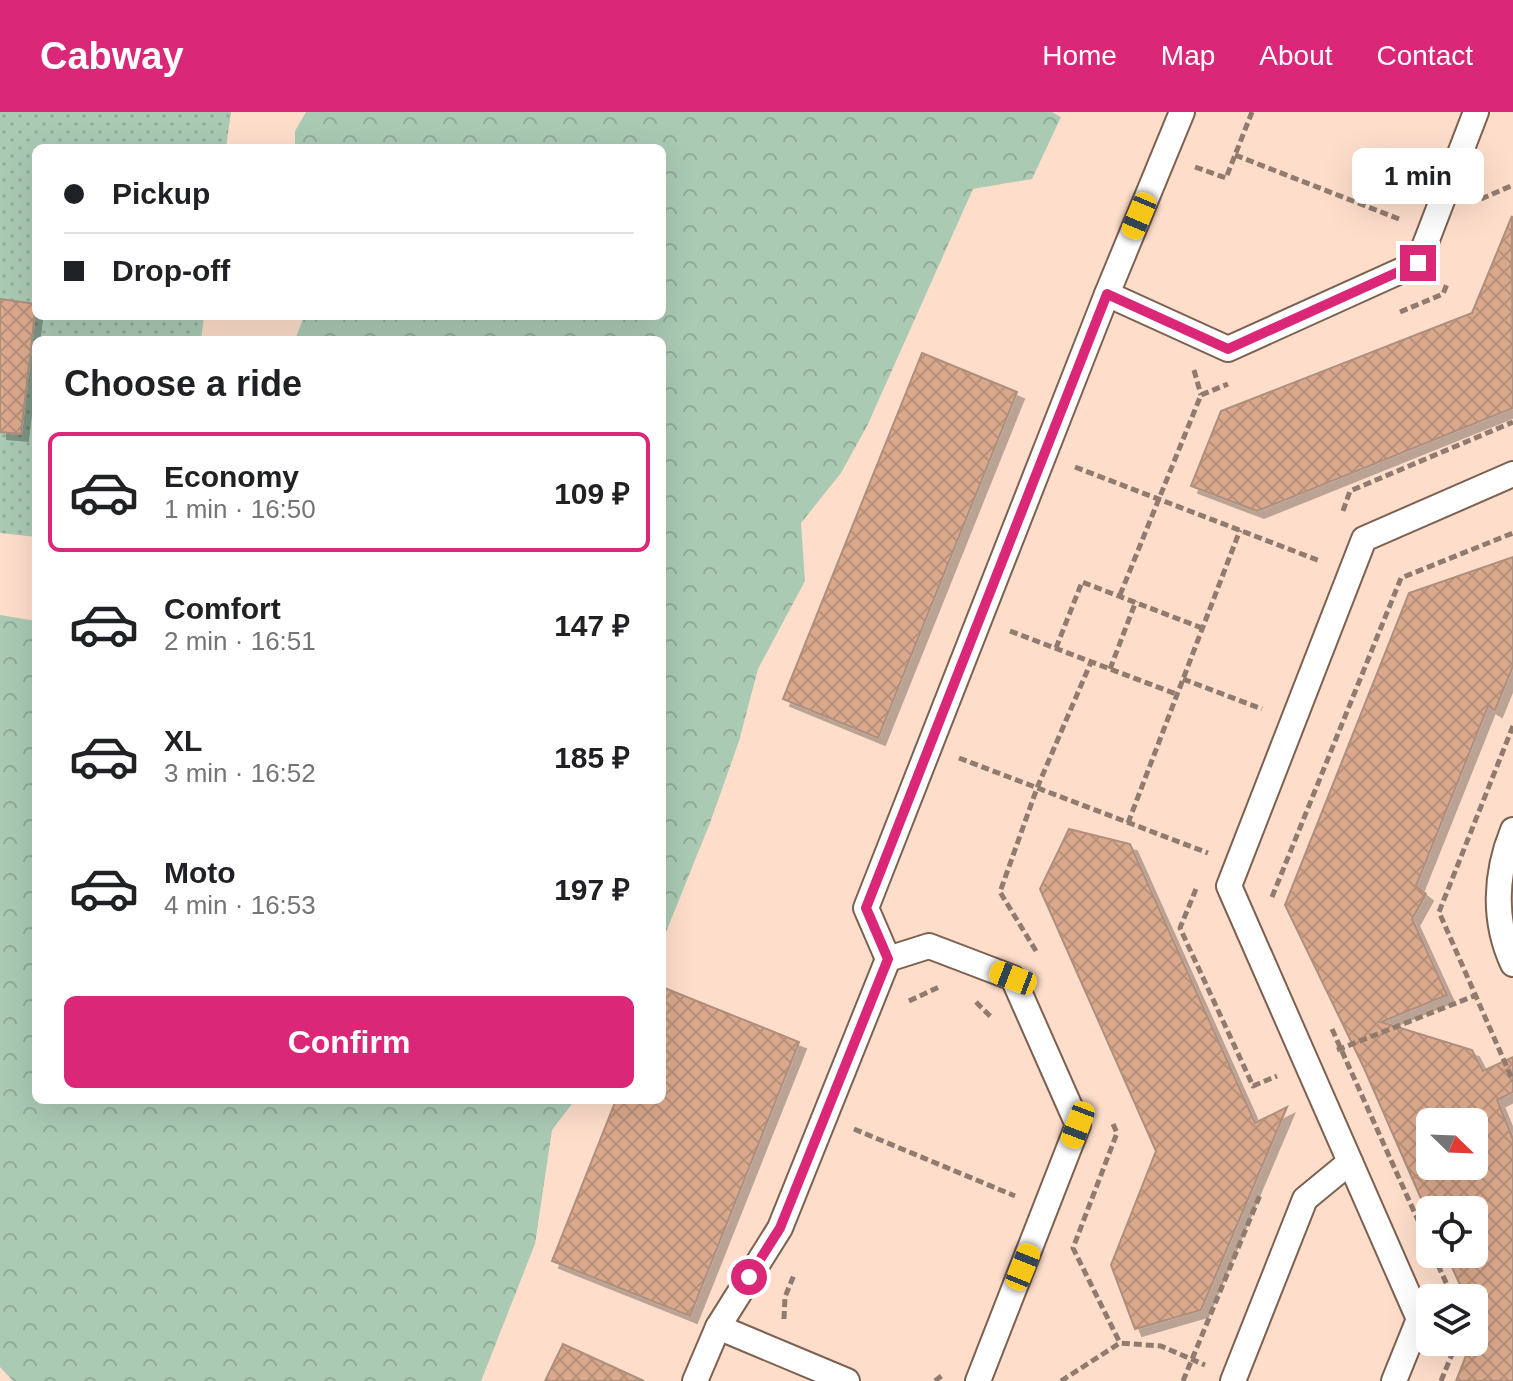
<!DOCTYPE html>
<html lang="en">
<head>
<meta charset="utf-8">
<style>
	:root { --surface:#fff; --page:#f2f2f2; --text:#202124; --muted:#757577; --line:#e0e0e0; --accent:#db2777 }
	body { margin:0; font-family:Helvetica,sans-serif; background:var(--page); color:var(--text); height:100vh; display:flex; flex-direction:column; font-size:30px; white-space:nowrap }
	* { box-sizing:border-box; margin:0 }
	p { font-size:26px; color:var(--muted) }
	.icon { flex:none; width:44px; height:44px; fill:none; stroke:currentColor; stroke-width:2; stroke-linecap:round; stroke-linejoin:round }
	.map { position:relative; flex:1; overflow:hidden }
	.panel { position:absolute; left:32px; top:224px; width:634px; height:768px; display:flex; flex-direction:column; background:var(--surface); border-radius:12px; box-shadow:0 8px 32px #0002 }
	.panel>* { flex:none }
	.hud { position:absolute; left:32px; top:32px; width:634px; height:176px; border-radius:12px; box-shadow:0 8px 32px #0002; display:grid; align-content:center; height:176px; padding:0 32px; background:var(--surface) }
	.needle { width:52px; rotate:113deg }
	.tools { position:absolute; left:1416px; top:996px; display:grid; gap:16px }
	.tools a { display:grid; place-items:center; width:72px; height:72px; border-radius:12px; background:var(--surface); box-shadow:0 8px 32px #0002; font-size:40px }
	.end { position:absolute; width:36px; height:36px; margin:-18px; border:10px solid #db2777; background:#fff; box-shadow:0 0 0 4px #fff }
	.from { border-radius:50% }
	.bubble { position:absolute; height:56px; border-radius:12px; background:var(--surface); box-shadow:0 8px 32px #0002; font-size:26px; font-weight:700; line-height:56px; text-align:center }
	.car { position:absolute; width:24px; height:48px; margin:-24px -12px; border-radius:10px; box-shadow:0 0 6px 2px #0007; background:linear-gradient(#f5c518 24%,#345 0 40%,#f5c518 0 76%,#345 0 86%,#f5c518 0) }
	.hud b { display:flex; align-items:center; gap:28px; height:76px; font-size:30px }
	.hud b+b { border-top:2px solid var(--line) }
	.hud i { width:20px; height:20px; background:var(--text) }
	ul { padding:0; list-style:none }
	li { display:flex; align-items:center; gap:24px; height:120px; margin:0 16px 12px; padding:0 16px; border:4px solid transparent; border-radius:12px }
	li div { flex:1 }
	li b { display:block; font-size:30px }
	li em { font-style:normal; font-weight:700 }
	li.on { border-color:var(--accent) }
	li>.icon { width:72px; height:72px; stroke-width:1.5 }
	h2 { padding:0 32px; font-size:36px; line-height:96px }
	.primary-button { display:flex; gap:16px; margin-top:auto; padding:16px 32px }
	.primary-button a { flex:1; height:92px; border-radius:12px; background:var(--accent); color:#fff; font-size:32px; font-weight:700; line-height:92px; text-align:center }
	header { display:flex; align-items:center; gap:48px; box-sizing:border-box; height:112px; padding:0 40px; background:var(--accent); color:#fff }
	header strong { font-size:38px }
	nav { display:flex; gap:44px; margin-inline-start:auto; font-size:28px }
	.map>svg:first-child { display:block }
	.forest { fill:url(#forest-crowns) }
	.garden { fill:url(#garden-dots) }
	.building { fill:url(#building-cross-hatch); stroke:#ad8f7e; stroke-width:2; fill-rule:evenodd; filter:url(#shadow) }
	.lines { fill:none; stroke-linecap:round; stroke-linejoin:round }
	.service-casing { stroke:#7c6050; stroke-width:28 }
	.path { stroke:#917b6e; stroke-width:5; stroke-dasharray:8 4; stroke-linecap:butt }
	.service { stroke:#fff; stroke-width:24 }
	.route { stroke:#db2777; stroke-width:10 }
</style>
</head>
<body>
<header>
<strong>Cabway</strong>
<nav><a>Home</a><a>Map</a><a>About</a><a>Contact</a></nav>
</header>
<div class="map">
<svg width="1513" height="1269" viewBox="0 0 1513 1269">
	<defs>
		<pattern id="forest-crowns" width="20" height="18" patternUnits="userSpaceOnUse" patternTransform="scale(2)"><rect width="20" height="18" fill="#aacab4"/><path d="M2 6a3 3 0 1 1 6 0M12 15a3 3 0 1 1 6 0" fill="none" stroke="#92ac99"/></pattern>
		<pattern id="garden-dots" width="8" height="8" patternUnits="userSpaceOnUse" patternTransform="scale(2)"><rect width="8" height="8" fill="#aacab4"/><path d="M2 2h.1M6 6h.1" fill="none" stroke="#92ac99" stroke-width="1.8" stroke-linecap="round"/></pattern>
		<pattern id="building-cross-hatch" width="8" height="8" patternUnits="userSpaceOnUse" patternTransform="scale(2)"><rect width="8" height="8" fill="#daa98d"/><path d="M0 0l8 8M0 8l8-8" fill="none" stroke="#ba9078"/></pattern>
		<filter id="shadow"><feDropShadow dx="7" dy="7" stdDeviation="0" flood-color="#0004"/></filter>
	</defs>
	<rect width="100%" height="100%" fill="#fedecb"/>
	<g class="forest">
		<path d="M306 0H1052L1061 5 1032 67 973 77 867 314 841 361 801 411 805 469 758 557 739 629 710 711 662 830V228H295L304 204H662V36H295V19Z"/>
		<path d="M0 503 36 509V988H575L552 1018 535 1132 481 1269H13L0 1255Z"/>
	</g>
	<path class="garden" d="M0 0H231L226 36H36V204H204L201 228H36V425L0 421Z"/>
	<g class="building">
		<path d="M1512 104 1513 296 1257 399 1191 374 1221 299 1472 201Z"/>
		<path d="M0 187 36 192 21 322 0 320Z"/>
		<path d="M922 241 1017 280 878 626 783 587Z"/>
		<path d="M1513 445V554L1495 598 1488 594 1416 774 1426 782 1412 807 1447 883 1381 910 1472 938 1483 959 1513 945V980L1497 988 1513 1027V1269H1456L1478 1213 1474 1186H1466L1446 1142H1474V1098H1430V1107L1364 956 1285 793 1409 481ZM1430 1010H1474V1054H1430Z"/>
		<path d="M1069 717 1130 732 1255 1011 1287 995 1201 1198 1135 1217 1111 1153 1156 1039 1040 777Z"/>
		<path d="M662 875 799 930 690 1204 552 1149 616 988H662Z"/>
		<path d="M563 1232 644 1269H545Z"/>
	</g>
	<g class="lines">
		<g class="service-casing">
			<g id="service">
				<path d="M1107 182 1228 237 1418 151 1476 0"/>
				<path d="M1513 718C1495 762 1493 809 1513 852"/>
				<path d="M888 847 929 834 1013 866 1078 1013 978 1269"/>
				<path d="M718 1215 780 1116 888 847 866 796 1107 182 1182 0"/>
				<path d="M695 1269 718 1215 847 1269"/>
				<path d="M1233 1269 1305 1087 1350 1050"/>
				<path d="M1394 1269 1419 1207 1229 774 1364 427 1513 362"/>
			</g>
		</g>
		<g class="path">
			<path d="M1235 43 1399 107"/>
			<path d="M1195 55 1226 66 1252 0"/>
			<path d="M1481 87 1513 73"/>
			<path d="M1400 200 1443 182 1447 172"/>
			<path d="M1194 258 1201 283"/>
			<path d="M1075 355 1320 449"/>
			<path d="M1343 399 1350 379 1513 310"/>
			<path d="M1120 483 1201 283 1228 272"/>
			<path d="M1010 519 1176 582"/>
			<path d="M1056 536 1082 470 1202 516"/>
			<path d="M1110 557 1136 489"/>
			<path d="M1183 567 1262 597"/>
			<path d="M1513 614 1439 800 1513 969"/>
			<path d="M959 646 1208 741"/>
			<path d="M1128 711 1240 418"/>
			<path d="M1196 777 1180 816 1253 974 1277 964"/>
			<path d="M1272 785 1401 466 1513 421"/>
			<path d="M1036 839 1000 780 1037 676 1091 550"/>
			<path d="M909 889 939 875"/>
			<path d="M976 890 992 906"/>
			<path d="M1332 917 1430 1135"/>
			<path d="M1337 938 1474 884"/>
			<path d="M1113 1012 1117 1021 1073 1136 1120 1231"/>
			<path d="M854 1017 1015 1084"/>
			<path d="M1433 1142 1453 1186"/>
			<path d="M784 1207 785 1185 794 1163"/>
			<path d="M935 1269 944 1262"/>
			<path d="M1061 1269 1120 1231 1161 1234 1205 1253"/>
			<path d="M1183 1269 1260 1083"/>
			<path d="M1441 1269 1457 1230"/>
		</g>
		<use href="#service" class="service"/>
	</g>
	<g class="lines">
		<path class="route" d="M749 1165 780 1116 888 847 866 796 1107 182 1228 237 1418 151"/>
	</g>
</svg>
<div class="tools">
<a><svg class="needle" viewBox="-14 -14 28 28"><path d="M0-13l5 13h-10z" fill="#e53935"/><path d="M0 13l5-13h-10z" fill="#757577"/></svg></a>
<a><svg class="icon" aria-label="locate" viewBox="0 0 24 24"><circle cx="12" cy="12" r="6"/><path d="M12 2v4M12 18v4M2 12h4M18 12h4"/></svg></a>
<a><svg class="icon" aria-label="layers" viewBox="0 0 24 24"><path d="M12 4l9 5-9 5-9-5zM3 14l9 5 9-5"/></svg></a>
</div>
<i class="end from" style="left:749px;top:1165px"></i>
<i class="end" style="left:1418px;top:151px"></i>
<div class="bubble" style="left:1352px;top:36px;width:132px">1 min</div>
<i class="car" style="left:1139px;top:104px;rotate:203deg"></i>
<i class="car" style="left:1013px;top:866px;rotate:291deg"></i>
<i class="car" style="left:1078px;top:1013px;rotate:201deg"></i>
<i class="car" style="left:1023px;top:1155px;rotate:22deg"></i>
<div class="hud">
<b><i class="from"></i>Pickup</b>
<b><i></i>Drop-off</b>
</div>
<section class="panel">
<h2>Choose a ride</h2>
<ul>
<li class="on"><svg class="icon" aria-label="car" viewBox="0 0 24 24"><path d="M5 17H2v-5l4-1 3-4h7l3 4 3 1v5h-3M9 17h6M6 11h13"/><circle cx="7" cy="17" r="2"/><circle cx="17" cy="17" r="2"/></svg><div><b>Economy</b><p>1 min · 16:50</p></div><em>109 ₽</em></li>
<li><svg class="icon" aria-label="car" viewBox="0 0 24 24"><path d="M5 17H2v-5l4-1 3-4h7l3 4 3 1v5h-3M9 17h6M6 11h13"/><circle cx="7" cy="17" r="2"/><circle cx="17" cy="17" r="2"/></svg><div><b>Comfort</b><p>2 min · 16:51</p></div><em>147 ₽</em></li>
<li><svg class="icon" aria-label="car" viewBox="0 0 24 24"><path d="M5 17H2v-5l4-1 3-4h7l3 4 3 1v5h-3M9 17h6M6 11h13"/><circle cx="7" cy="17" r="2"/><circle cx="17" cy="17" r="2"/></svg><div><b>XL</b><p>3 min · 16:52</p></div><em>185 ₽</em></li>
<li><svg class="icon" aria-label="car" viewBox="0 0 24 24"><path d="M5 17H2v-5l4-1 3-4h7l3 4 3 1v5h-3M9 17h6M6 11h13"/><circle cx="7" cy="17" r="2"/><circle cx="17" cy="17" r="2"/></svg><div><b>Moto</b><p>4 min · 16:53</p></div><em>197 ₽</em></li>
</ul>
<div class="primary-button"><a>Confirm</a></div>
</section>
</div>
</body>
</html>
